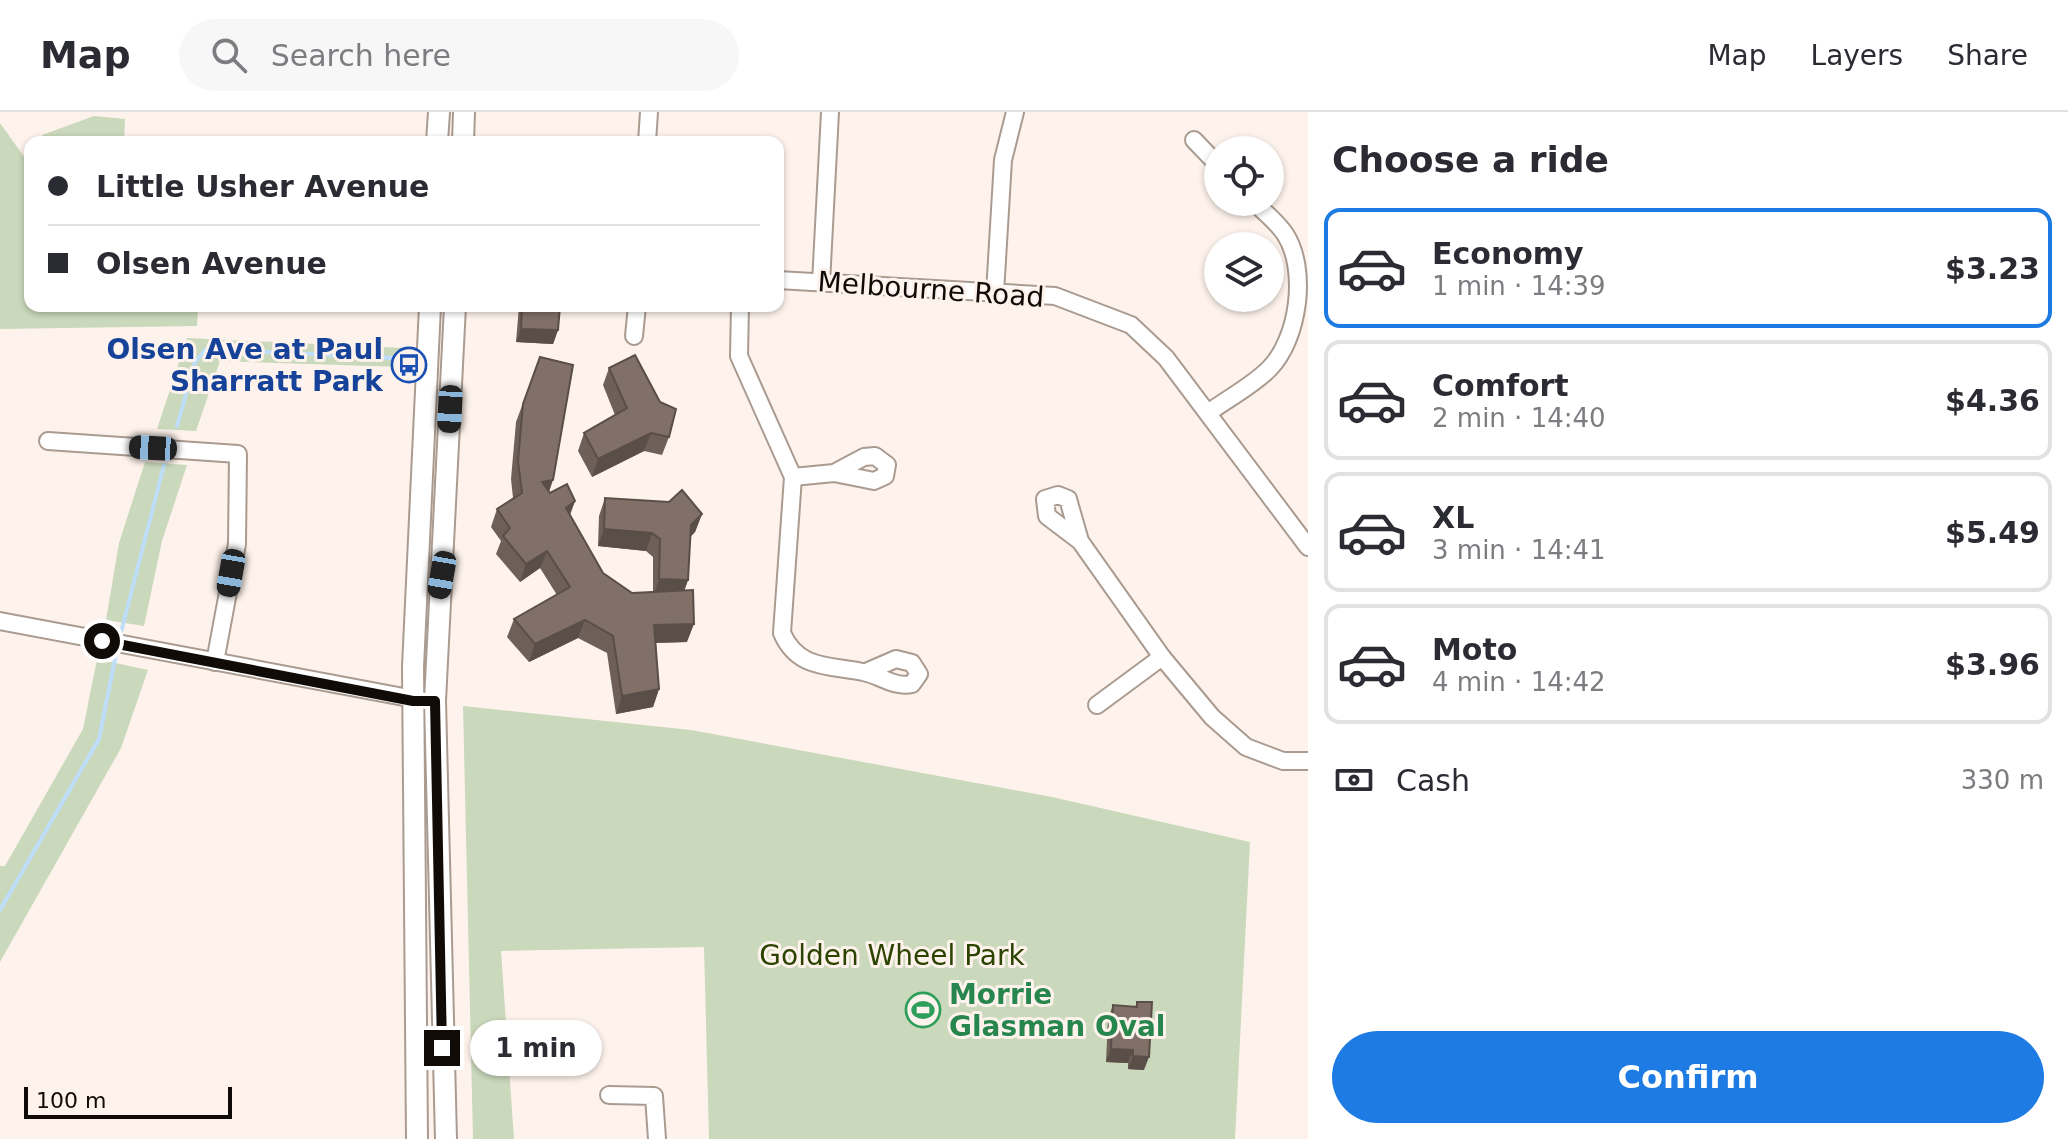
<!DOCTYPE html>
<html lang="en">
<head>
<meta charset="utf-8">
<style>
	:root { --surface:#fff; --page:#f7f7f7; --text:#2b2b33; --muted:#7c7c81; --line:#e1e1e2; --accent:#1f7be4 }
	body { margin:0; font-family:"DejaVu Sans",sans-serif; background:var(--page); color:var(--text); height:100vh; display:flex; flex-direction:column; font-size:30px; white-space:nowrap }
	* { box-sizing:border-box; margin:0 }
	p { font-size:26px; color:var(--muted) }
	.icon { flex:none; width:44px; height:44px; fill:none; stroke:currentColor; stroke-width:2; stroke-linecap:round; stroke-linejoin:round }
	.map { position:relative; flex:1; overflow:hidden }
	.drawer { display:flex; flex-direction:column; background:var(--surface); width:760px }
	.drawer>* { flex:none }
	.hud { position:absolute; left:24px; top:24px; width:760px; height:176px; border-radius:16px; box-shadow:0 2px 6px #0004; display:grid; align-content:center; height:176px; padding:0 24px; background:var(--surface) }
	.buttons { position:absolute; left:1204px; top:24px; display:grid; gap:16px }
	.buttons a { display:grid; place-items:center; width:80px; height:80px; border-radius:50%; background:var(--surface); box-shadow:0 2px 6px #0004; font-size:40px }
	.scale { position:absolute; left:24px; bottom:20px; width:208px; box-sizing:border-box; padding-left:8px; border:4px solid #100b07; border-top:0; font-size:22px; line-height:28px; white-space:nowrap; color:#100b07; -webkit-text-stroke:6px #fef3ec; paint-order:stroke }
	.end { position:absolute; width:36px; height:36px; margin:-18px; border:10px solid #100b07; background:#fff; box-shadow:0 0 0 4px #fff }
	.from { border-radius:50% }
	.bubble { position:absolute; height:56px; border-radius:28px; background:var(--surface); box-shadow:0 2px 6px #0004; font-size:26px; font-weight:700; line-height:56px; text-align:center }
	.car { position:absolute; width:24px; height:48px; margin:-24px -12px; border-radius:10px; box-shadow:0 0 6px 2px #0007; background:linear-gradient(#222 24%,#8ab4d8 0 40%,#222 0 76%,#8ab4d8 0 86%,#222 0) }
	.hud b { display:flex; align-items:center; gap:28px; height:76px; font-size:30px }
	.hud b+b { border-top:2px solid var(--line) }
	.hud i { width:20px; height:20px; background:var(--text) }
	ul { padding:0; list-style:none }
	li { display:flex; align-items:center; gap:24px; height:120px; margin:0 16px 12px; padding:0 8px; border:4px solid var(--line); border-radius:16px }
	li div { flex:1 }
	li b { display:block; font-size:30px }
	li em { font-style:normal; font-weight:700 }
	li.selected { border-color:var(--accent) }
	li>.icon { width:72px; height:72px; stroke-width:1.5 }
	h2 { padding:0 24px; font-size:36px; line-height:96px }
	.pay { display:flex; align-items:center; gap:20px; height:88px; padding:0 24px; font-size:30px }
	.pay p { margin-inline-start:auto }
	.action { display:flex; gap:16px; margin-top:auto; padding:16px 24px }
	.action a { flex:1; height:92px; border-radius:48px; background:var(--accent); color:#fff; font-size:32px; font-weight:700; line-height:92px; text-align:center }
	header { display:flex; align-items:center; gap:48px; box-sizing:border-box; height:112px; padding:0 40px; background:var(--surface); border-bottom:2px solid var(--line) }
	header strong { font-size:38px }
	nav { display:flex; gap:44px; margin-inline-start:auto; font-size:28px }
	.search { width:560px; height:72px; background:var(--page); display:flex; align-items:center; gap:20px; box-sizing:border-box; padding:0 28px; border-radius:44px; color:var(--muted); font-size:30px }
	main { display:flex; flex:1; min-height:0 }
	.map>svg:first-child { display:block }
	.green { fill:#cad8bb }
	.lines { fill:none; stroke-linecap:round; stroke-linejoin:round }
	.stream { stroke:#beddf9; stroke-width:4 }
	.minor-casing { stroke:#aa9b90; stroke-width:20 }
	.major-casing { stroke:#aa9b90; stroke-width:24 }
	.minor { stroke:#fff; stroke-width:16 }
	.major { stroke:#fff; stroke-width:20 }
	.wall { fill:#6e6059 }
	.shaded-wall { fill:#5a4e48 }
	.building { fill:#807067; stroke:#5a4e48; stroke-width:2 }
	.route { stroke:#100b07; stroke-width:10 }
	.labels { text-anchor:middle; stroke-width:6; stroke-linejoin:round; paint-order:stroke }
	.street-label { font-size:28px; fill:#100b07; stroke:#fef3ec }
	.transit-label { font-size:28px; font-weight:bold; fill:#164399; stroke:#fef3ec; text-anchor:end }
	.park-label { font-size:28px; fill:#2c4300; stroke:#fef3ec }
	.leisure-label { font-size:28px; font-weight:bold; fill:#27864d; stroke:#fef3ec; text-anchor:start }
</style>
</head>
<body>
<header>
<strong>Map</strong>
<div class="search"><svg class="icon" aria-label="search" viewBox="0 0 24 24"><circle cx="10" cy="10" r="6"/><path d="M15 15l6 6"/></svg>Search here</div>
<nav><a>Map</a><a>Layers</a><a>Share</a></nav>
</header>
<main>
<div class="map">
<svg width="1308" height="1027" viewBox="0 0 1308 1027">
	<rect width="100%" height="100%" fill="#fef3ec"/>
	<g class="green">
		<path d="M94 4 125 7 124 30H42V23Z"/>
		<path d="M0 11 30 53V194H198L197 214 0 217Z"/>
		<path d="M187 226 403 236 401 255 220 249 196 319 157 317Z"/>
		<path d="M145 350 187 353 162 429 144 514 106 508 119 431Z"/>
		<path d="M97 547 148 558 121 636 0 850V754H5L83 617Z"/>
		<path d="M463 594 691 618 1052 685 1250 730 1235 1027H709L704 835 501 839 514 1027H473Z"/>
	</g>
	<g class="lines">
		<g class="stream">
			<path d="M177 314 195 250 206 237 393 246"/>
			<path d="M119 528 164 353"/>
			<path d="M0 798 99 627 117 537"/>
		</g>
		<g class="minor-casing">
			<g id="minor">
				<path d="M1194 28 1218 53"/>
				<path d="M647 30 649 0"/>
				<path d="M778 168 1055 184 1131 213 1166 246 1308 435"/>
				<path d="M821 171 830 0"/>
				<path d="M995 181 1003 48 1015 0"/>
				<path d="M740 194 739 244 793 365 782 521C798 558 830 553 863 560 880 563 894 576 912 572L919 562 912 551 896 547 866 560"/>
				<path d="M634 224 637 194"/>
				<path d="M1208 301C1227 287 1252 274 1269 257 1299 227 1308 157 1285 122 1277 110 1264 100 1254 90"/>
				<path d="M48 329 238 342 237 432 215 550"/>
				<path d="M793 365 834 361 874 369 885 364 887 353 875 344 864 345 834 361"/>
				<path d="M1080 429 1068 387 1058 383 1045 387 1047 404 1080 429 1162 545 1212 605 1246 635 1283 649H1308"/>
				<path d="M0 509 425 589"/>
				<path d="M1097 593 1162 545"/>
				<path d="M609 983 654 984 657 1027"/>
			</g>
		</g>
		<g class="major-casing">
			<g id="major">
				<path d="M437 30 439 0"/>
				<path d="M463 30 464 0"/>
				<path d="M417 1027 413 555 430 194"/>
				<path d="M446 1027 435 589 455 194"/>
			</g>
		</g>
		<use href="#minor" class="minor"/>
		<use href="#major" class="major"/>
	</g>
	<g class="wall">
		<path d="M519 194H560L558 218 553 232 516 230Z"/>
		<path d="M540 245 549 380 575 389 570 403 603 461 632 481 653 480V445L646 439 598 434 599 404 605 386 702 402 695 420 690 425 688 468 684 479 687 530 656 531 659 577 653 595 616 602 607 541 578 526 529 550 507 525 514 507 557 483 540 456 520 470 496 442 501 429 491 415 497 397 513 386 511 367 516 310Z"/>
		<path d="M609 256 669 325 662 343 644 339 592 365 578 339 584 321 615 303 603 273Z"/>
		<path d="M1137 890 1144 958 1128 957V951L1106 950 1108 907 1113 893 1135 895Z"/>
	</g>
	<g class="shaded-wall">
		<path d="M521 217 558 218 553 232 516 230Z"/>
		<path d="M651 321 644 339 592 365 598 347Z"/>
		<path d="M553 368 547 386 542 370Z"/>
		<path d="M575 389 568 407 566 396Z"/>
		<path d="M702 402 695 420 684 431 691 413Z"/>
		<path d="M604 417 652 421 646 439 598 434Z"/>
		<path d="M547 439 540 456 520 470 526 452Z"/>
		<path d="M659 467 688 468 682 485H653Z"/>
		<path d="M585 508 578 526 529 550 535 532Z"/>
		<path d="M694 512 687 530 648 531 654 513Z"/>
		<path d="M659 577 653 595 616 602 622 584Z"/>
		<path d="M1111 937 1133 938 1128 951 1106 950Z"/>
		<path d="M1133 944 1149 945 1144 958 1128 957Z"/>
	</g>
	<g class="building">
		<path d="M522 194H560L558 218 521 217Z"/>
		<path d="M635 243 660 290 676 297 669 325 651 321 598 347 584 321 627 296 609 256Z"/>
		<path d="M540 245 573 253 553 368 542 370 550 381 567 372 575 389 566 396 603 461 632 481 693 478 694 512 654 513 659 577 622 584 613 524 585 508 535 532 514 507 570 475 547 439 526 452 503 424 510 416 497 397 522 381 518 349 523 292Z"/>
		<path d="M682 378 702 402 691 413 688 468 659 467 660 427 652 421 604 417 605 386 669 390Z"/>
		<path d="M1137 890H1152L1149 945 1133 944V938L1111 937 1113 893 1137 895Z"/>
	</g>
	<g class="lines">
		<path class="route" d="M102 529 413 589H435L442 936"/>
	</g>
	<defs>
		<g id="bus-ring" transform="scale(1.8)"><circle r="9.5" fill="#fef3ec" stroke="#1a4fb4" stroke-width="1.5"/><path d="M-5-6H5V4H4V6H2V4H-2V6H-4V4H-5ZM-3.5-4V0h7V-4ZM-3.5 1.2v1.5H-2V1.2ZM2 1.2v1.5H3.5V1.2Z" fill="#1a4fb4"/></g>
		<g id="stadium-ring" transform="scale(1.8)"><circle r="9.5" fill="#fef3ec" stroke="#2e9e5b" stroke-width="1.5"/><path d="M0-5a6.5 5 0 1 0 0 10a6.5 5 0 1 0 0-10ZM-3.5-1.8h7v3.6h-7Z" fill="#2e9e5b"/></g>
	</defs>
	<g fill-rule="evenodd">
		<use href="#bus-ring" x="409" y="253"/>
		<use href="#stadium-ring" x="923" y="898"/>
	</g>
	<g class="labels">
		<g class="street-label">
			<text transform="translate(931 177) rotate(4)" y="10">Melbourne Road</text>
		</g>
		<g class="transit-label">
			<text x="383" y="247">Olsen Ave at Paul<tspan x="383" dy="32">Sharratt Park</tspan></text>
		</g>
		<g class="park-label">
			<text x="892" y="853">Golden Wheel Park</text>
		</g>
		<g class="leisure-label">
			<text x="949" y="892">Morrie<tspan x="949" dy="32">Glasman Oval</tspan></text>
		</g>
	</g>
</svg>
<div class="buttons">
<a><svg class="icon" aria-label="locate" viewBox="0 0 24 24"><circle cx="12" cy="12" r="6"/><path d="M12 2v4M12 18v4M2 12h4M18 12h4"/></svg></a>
<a><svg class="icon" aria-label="layers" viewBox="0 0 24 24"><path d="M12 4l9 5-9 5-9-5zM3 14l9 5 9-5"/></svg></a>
</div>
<div class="scale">100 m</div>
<i class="end from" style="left:102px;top:529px"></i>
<i class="end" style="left:442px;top:936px"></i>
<div class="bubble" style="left:470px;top:908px;width:132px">1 min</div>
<i class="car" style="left:450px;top:297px;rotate:183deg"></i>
<i class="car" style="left:153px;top:336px;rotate:273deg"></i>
<i class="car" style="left:231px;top:461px;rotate:190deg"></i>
<i class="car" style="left:442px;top:463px;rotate:190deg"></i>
<div class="hud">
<b><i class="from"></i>Little Usher Avenue</b>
<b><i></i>Olsen Avenue</b>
</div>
</div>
<section class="drawer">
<h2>Choose a ride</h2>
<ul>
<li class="selected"><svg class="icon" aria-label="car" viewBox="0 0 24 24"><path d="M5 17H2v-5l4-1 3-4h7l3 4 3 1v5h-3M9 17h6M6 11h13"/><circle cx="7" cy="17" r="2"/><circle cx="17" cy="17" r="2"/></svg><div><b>Economy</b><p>1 min · 14:39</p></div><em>$3.23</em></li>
<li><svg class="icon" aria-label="car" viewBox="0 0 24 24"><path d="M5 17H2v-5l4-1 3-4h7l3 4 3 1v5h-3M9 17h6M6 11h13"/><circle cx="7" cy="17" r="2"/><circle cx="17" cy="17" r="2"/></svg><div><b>Comfort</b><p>2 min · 14:40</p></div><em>$4.36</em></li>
<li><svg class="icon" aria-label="car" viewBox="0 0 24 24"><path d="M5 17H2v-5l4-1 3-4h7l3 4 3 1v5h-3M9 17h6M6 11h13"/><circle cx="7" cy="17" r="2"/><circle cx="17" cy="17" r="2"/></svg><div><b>XL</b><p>3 min · 14:41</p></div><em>$5.49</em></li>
<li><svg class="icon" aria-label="car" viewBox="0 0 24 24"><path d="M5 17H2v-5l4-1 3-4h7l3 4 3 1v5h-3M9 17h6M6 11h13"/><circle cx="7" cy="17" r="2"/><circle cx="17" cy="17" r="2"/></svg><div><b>Moto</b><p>4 min · 14:42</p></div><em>$3.96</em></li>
</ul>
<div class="pay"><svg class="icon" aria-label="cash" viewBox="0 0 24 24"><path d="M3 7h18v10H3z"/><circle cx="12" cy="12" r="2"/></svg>Cash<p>330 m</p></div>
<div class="action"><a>Confirm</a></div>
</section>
</main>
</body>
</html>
